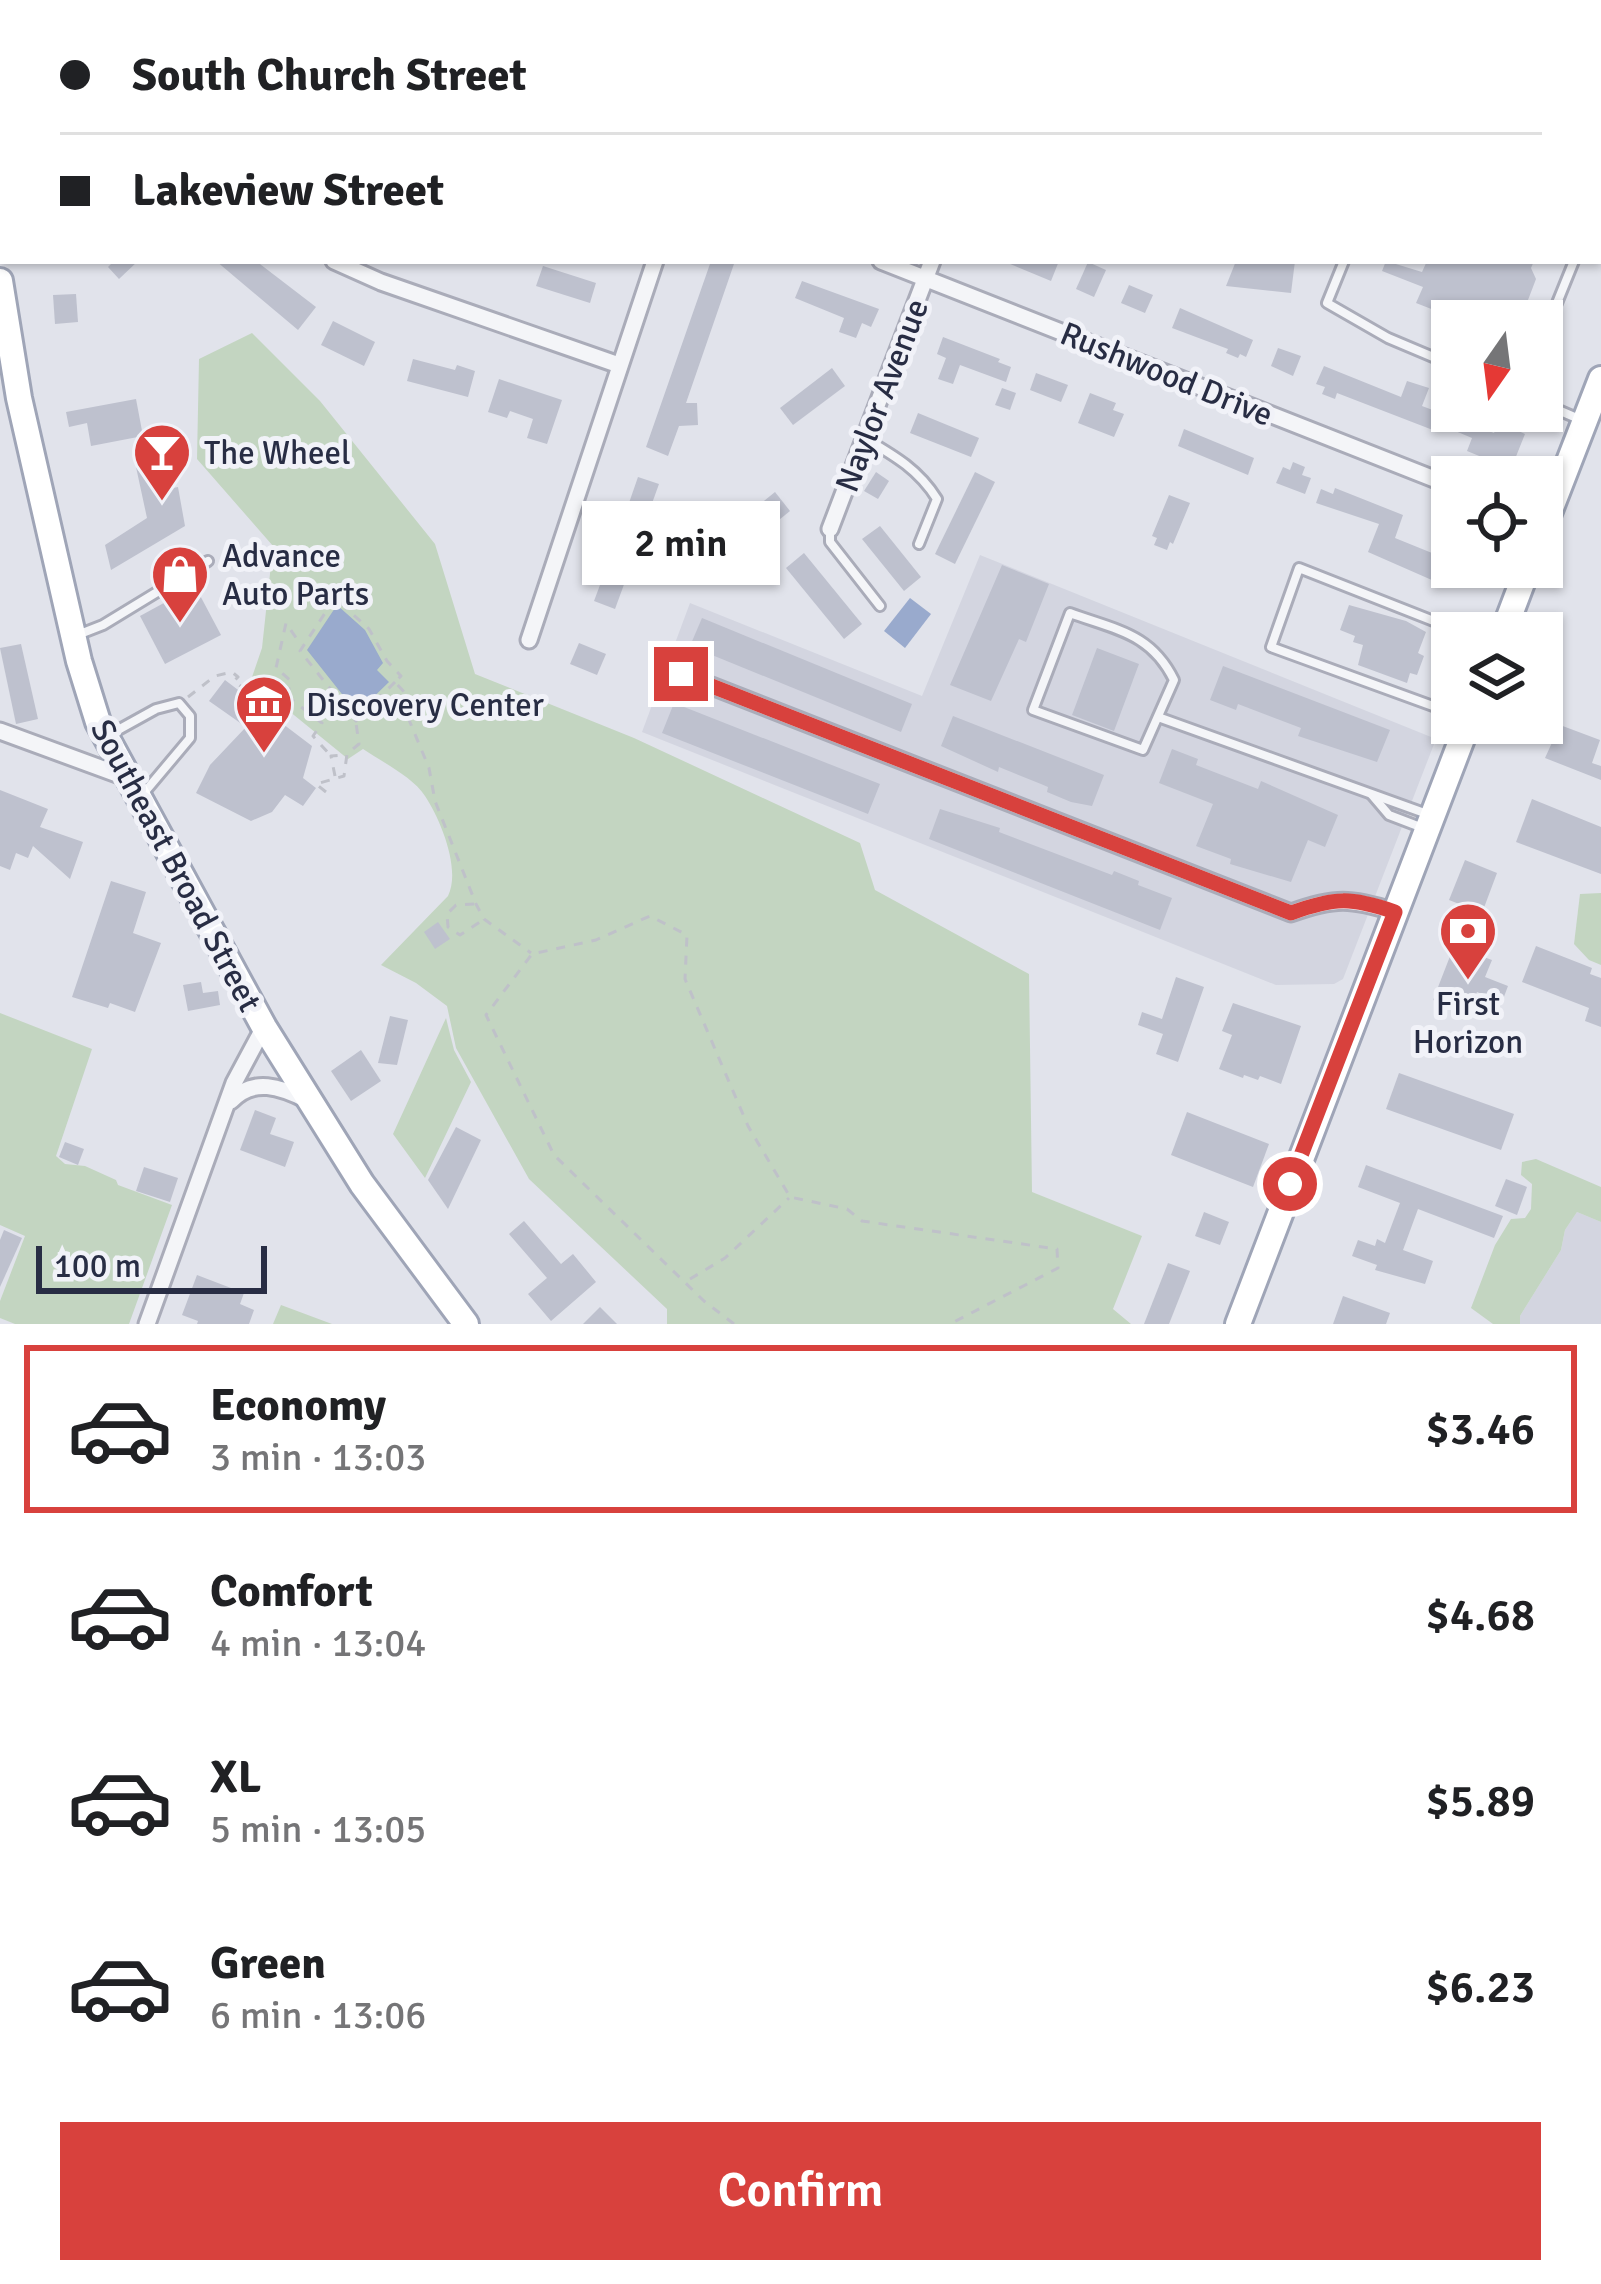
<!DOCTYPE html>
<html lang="en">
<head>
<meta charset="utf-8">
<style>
	:root { --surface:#fff; --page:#f2f2f2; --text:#202124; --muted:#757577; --line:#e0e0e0; --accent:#d8413d }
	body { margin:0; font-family:Signika,sans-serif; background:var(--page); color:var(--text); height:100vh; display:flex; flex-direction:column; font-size:45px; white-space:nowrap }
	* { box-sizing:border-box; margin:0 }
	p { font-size:39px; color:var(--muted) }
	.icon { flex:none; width:66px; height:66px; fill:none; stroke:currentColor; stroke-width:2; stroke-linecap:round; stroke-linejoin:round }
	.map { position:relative; height:1324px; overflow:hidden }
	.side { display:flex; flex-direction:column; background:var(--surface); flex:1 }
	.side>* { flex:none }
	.hud { position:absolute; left:0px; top:0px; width:1602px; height:264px; box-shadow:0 3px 9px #0004; display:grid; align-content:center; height:264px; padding:0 60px; background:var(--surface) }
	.needle { width:78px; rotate:194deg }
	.controls { position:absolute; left:1431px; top:300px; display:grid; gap:24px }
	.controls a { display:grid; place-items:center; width:132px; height:132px; border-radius:0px; background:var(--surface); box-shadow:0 3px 9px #0004; font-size:60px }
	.scale { position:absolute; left:36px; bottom:30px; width:231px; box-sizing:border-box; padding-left:12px; border:6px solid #282d44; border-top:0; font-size:33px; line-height:42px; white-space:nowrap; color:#282d44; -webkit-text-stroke:9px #f1f2f8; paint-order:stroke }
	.end { position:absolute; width:54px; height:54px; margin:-27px; border:15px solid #d8413d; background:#fff; box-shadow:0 0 0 6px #fff }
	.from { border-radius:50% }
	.bubble { position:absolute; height:84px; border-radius:0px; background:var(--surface); box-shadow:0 3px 9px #0004; font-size:39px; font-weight:600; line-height:84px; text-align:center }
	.hud b { display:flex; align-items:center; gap:42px; height:114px; font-size:45px }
	.hud b+b { border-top:3px solid var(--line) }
	.hud i { width:30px; height:30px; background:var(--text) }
	ul { padding:21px 0 0; list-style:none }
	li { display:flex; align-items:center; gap:36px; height:168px; margin:0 24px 18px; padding:0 36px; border:6px solid transparent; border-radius:0px }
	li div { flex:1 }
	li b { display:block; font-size:45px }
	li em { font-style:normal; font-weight:600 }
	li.on { border-color:var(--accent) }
	li>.icon { width:108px; height:108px; stroke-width:1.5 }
	.action { display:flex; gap:24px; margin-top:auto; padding:24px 60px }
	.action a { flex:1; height:138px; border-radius:0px; background:var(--accent); color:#fff; font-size:48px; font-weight:600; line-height:138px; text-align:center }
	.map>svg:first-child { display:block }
	.built { fill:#d3d5e0 }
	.green { fill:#c3d5c1 }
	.water { fill:#99aacd }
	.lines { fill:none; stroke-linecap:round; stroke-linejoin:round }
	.stream { stroke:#99aacd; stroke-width:4.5 }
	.building { fill:#bec1ce }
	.lane-casing { stroke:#aaacb9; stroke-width:14 }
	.street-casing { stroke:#aaacb9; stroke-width:21 }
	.primary-casing { stroke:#9fa5b7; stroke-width:30 }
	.path { stroke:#bfc1c9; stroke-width:3; stroke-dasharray:9 9; stroke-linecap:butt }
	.lane { stroke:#f4f5f8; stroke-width:8 }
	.street { stroke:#f4f5f8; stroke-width:15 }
	.primary { stroke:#fff; stroke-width:24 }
	.route { stroke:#d8413d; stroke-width:15 }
	.labels { text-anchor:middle; stroke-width:10; stroke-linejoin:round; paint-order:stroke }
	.street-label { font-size:33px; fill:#282d44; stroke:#f1f2f8 }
	.poi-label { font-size:33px; fill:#282d44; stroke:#f1f2f8; text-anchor:start }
</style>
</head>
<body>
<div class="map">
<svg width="1601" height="1324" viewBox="0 0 1601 1324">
	<rect width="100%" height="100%" fill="#e1e3eb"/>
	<g class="built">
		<path d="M980 555 1436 739 1343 979 1334 984 1276 985 642 732 690 603 922 696Z"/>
		<path d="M1577 1212 1601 1222V1324H1520V1316L1561 1250 1565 1230Z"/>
	</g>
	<g class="green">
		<path d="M252 333 320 401 435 544 475 674 634 738 860 843 875 890 1029 974 1032 1192 1142 1236 1113 1309 1131 1324H667V1309L529 1179 456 1048 447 1006 416 983 381 965 448 896C461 870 441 820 425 796 413 777 382 762 363 749L348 759 251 680 262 648 273 546 197 459 199 359Z"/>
		<path d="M1601 893V965L1589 960 1574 944 1580 894Z"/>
		<path d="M0 1013 92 1049 56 1156 65 1164 85 1166 116 1180 118 1185 172 1205 129 1324H15L0 1318V1301L25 1236 0 1225Z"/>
		<path d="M446 1018 454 1050 471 1082 425 1178 393 1134Z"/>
		<path d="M1536 1159 1601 1187V1222L1577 1212 1565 1230 1561 1250 1520 1316V1324H1493L1471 1308 1495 1245 1511 1219 1525 1218 1531 1209 1532 1184 1521 1175 1522 1162Z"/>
		<path d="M281 1305 332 1324H273Z"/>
	</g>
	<g class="water">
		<path d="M910 598 931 614 905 648 884 631Z"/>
		<path d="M337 605 365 630 383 663 377 670 389 682 357 713 307 650Z"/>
	</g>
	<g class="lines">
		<g class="stream">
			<path d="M1524 0 1526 3"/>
			<path d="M1599 96 1601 98"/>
		</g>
	</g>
	<g class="building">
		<path d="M114 261H138L119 279 108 267Z"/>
		<path d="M216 261H256L316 307 298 330Z"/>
		<path d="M711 261H735L686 403H697L698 425 679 426 668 456 646 447Z"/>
		<path d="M1003 261H1059L1051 281Z"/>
		<path d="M1236 261H1295L1291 293 1226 286Z"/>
		<path d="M1386 261 1422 272 1427 261H1534L1531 268 1536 279 1520 321H1462L1416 303 1423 287 1382 271Z"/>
		<path d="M1088 262 1106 270 1094 297 1076 289Z"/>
		<path d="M543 266 596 283 590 303 536 286Z"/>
		<path d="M802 281 879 309 871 327 862 323 856 338 839 332 844 318 795 298Z"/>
		<path d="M1129 285 1153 295 1145 313 1121 303Z"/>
		<path d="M76 294 78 322 55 324 53 295Z"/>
		<path d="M1180 308 1253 340 1246 357 1240 354 1238 358 1226 353 1228 349 1172 328Z"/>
		<path d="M333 321 375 342 364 366 321 345Z"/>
		<path d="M943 337 1000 359 998 362 1011 367 1006 382 960 365 953 384 938 379 946 358 937 354Z"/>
		<path d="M1278 348 1301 356 1293 376 1271 366Z"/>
		<path d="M413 359 455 370 457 365 475 371 468 397 407 381Z"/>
		<path d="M1324 366 1401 397 1407 381 1429 388 1422 406 1494 433 1499 422 1525 434 1511 469 1467 451 1472 438 1441 425 1438 432 1337 393 1335 399 1322 394 1325 387 1316 384Z"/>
		<path d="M832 368 845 386 793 425 780 408Z"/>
		<path d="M1036 373 1068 385 1061 402 1030 390Z"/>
		<path d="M499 379 562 400 547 444 527 438 533 419 510 411 507 418 488 412Z"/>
		<path d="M1002 388 1016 393 1010 410 995 405Z"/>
		<path d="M1090 393 1116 403 1113 410 1124 414 1114 437 1078 423Z"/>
		<path d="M136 399 143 436 91 446 87 423 69 427 66 412Z"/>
		<path d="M918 413 979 438 971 457 910 433Z"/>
		<path d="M1184 429 1254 458 1248 475 1178 446Z"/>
		<path d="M1293 462 1305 467 1302 475 1311 478 1305 494 1276 483 1283 467 1290 470Z"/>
		<path d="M163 463 168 489 178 487 185 526 111 570 105 545 147 518 136 467Z"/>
		<path d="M876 472 889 481 878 499 864 491Z"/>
		<path d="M975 472 995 482 955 564 935 554Z"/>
		<path d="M638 477 659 484 642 531 622 523Z"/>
		<path d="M1335 488 1403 515 1395 538 1432 553 1438 536 1452 542V567H1458L1450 588 1368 552 1379 524 1316 503 1321 489 1333 494Z"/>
		<path d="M775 492 790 511 741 551 726 532Z"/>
		<path d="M1169 495 1190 503 1173 544 1170 542 1167 550 1154 545 1157 538 1152 536Z"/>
		<path d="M880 526 921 577 904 591 862 539Z"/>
		<path d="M612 553 633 560 615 609 594 601Z"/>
		<path d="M804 553 862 624 844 639 786 568Z"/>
		<path d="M1002 565 1049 584 1026 642 1019 639 991 701 950 685Z"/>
		<path d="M195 586 221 635 165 664 140 616Z"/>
		<path d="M1349 605 1406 621 1426 632 1418 653 1424 656 1417 675 1410 673 1407 683 1358 665 1363 645 1353 642 1355 636 1340 630Z"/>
		<path d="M702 618 912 704 901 732 690 646Z"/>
		<path d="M579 643 606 654 597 675 570 664Z"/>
		<path d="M21 644 38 719 16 724 0 648Z"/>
		<path d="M1097 648 1139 664 1114 731 1072 715Z"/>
		<path d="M1223 666 1390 730 1377 762 1298 736 1301 728 1238 704 1236 710 1210 700Z"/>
		<path d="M225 680 312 746 303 778 316 788 303 806 285 795 272 812 251 821 196 793 210 765 246 727 209 701Z"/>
		<path d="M674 703 880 784 868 814 662 733Z"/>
		<path d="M953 716 1104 775 1092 806 1071 802 1047 792 1048 787 1041 784 999 767 998 772 941 746Z"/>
		<path d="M1560 725 1600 740 1592 763 1601 766V780L1545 758Z"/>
		<path d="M1172 749 1198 759 1196 765 1258 789 1261 781 1338 815 1325 847 1308 840 1291 882 1230 864 1231 859 1196 846 1213 804 1159 783Z"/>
		<path d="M0 790 48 809 40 827 83 842 70 879 33 846 28 858 16 853 10 870 0 866Z"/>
		<path d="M1532 799 1601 827V874L1516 842Z"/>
		<path d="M940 809 1000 828 999 832 1112 875 1114 871 1139 881 1138 885 1172 898 1160 930 929 839Z"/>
		<path d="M1465 860 1497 873 1482 913 1449 900Z"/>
		<path d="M111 881 146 892 133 933 161 943 135 1012 110 1003 108 1008 72 997Z"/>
		<path d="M438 922 450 939 435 949 424 932Z"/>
		<path d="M1454 946 1492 960 1485 977 1508 986 1502 1002 1477 992 1468 1013 1433 1000Z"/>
		<path d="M1536 946 1592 968 1590 974 1601 978V1027L1585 1021 1589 1008 1522 982Z"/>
		<path d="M1176 977 1204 987 1178 1062 1156 1054 1163 1034 1138 1025 1142 1012 1162 1019Z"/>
		<path d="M201 982 203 993 218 991 220 1005 188 1011 183 985Z"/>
		<path d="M1233 1003 1301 1026 1281 1084 1260 1076 1258 1080 1244 1075 1243 1078 1219 1069 1232 1035 1222 1031Z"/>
		<path d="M390 1016 408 1020 397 1065 378 1063Z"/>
		<path d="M361 1050 381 1081 351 1101 331 1071Z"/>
		<path d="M1399 1073 1514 1114 1501 1150 1386 1109Z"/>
		<path d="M255 1110 276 1118 270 1134 294 1142 285 1167 240 1150Z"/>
		<path d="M1187 1112 1269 1144 1253 1187 1171 1155Z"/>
		<path d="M456 1127 481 1140 448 1209 428 1180Z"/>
		<path d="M65 1142 84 1149 78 1165 59 1157Z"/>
		<path d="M1366 1165 1503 1216 1494 1238 1418 1209 1403 1250 1433 1261 1425 1284 1375 1270 1377 1265 1352 1256 1358 1240 1375 1246 1377 1239 1385 1243 1400 1203 1358 1187Z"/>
		<path d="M144 1167 178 1178 170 1202 136 1191Z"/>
		<path d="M1506 1179 1527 1187 1517 1215 1495 1206Z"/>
		<path d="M1204 1212 1229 1222 1220 1245 1195 1236Z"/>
		<path d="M524 1221 561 1264 573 1254 596 1282 551 1321 528 1294 547 1278 509 1234Z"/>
		<path d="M4 1230 22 1238 0 1287V1240Z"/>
		<path d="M1168 1263 1190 1271 1169 1324H1144Z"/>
		<path d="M197 1275 244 1293 240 1304 254 1310 249 1324H197L198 1321 182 1315Z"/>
		<path d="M1343 1296 1390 1313 1386 1324H1333Z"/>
		<path d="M600 1307 617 1324H583Z"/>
	</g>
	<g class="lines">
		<g class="lane-casing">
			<g id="lane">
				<path d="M1599 211H1601"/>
				<path d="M1344 261 1327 303 1388 338 1452 365"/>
				<path d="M1542 340 1574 261"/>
				<path d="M1542 403 1579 419"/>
				<path d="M866 439C895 456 919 470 937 499L919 544"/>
				<path d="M830 531V542L880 606"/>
				<path d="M1070 613C1116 630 1151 633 1174 680L1143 750 1033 710Z"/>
				<path d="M80 634 103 625 208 561"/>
				<path d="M1452 713 1271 647 1299 568 1464 633"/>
				<path d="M1158 717 1430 815"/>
				<path d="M109 735 156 709 179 703 190 716V738L143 794"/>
				<path d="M1372 795 1389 815 1423 828"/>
			</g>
		</g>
		<g class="street-casing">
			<g id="street">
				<path d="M71 0 75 3"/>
				<path d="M421 0 425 3"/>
				<path d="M1290 0 1297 3"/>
				<path d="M744 3 745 0"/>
				<path d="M1017 3 1019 0"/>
				<path d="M334 261 381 282 619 365"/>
				<path d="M881 261 1452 486"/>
				<path d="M830 529 932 261"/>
				<path d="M529 640 655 261"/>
				<path d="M681 674 1291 913C1335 897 1351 898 1395 912"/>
				<path d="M0 731 125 777"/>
				<path d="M231 1101C253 1077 281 1087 307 1100"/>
				<path d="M147 1324 234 1083 264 1027"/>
			</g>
		</g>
		<g class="primary-casing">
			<g id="primary">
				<path d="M0 281 19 398 79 661 98 722 264 1027 362 1184 466 1324"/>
				<path d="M1542 531 1601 379"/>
				<path d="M1503 633 1528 567"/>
				<path d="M1238 1324 1468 723"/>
			</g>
		</g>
		<g class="path">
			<path d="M395 682 356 721 300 651 335 598 369 629 387 661 401 676 395 682 406 694 407 715 429 768 435 801 476 904 484 919 531 953"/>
			<path d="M287 696 291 681 276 668 286 623 301 645"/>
			<path d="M188 697 215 676 232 672 238 677 234 681 261 702 287 696 322 723 313 736 331 756"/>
			<path d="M335 776 331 756 344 755"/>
			<path d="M326 792 316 784 344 776 347 754 359 744 356 723"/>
			<path d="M474 904 456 905 447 914 448 927 460 935 483 920"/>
			<path d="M690 1279 725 1258 789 1198"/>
			<path d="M734 1324 704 1301 554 1155 486 1015 532 954 596 940 650 916 687 935 685 979 748 1126 790 1197 847 1209 862 1221 1057 1249 1058 1268 950 1324"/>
		</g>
		<use href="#lane" class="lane"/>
		<use href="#street" class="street"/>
		<use href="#primary" class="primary"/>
	</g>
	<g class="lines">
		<path class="route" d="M681 674 1291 913C1335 897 1351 897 1395 912L1290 1184"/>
	</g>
	<defs>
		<g id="bar-pin" transform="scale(3)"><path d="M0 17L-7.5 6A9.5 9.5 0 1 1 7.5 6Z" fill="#d8413d" stroke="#f1f2f8"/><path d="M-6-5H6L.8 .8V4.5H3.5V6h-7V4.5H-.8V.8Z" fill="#fff"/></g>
		<g id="shop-pin" transform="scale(3)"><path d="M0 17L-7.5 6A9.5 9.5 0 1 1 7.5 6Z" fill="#d8413d" stroke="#f1f2f8"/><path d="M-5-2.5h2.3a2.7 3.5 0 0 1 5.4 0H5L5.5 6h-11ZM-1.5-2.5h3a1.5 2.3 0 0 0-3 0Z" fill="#fff"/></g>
		<g id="museum-pin" transform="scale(3)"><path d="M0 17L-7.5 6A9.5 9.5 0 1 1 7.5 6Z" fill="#d8413d" stroke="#f1f2f8"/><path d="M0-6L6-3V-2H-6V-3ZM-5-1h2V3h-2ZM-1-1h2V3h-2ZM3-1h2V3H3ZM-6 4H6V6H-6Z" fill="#fff"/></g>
		<g id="bank-pin" transform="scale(3)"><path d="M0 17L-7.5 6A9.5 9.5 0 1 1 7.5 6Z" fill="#d8413d" stroke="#f1f2f8"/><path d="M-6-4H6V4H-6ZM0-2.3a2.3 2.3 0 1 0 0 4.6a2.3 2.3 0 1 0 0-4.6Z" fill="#fff"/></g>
	</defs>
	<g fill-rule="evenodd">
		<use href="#bar-pin" x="162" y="452"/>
		<use href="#shop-pin" x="180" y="574"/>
		<use href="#museum-pin" x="264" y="704"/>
		<use href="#bank-pin" x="1468" y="931"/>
	</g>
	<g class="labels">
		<g class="street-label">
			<text transform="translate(1167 373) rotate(22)" y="12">Rushwood Drive</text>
			<text transform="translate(881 395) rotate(-69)" y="12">Naylor Avenue</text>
			<text transform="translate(177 865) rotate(62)" y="12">Southeast Broad Street</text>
		</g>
		<g class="poi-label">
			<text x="204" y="464">The Wheel</text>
			<text x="222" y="567">Advance<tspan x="222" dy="38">Auto Parts</tspan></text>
			<text x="306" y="716">Discovery Center</text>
			<text x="1468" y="1015" text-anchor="middle">First<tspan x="1468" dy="38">Horizon</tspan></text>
		</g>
	</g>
</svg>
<div class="controls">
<a><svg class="needle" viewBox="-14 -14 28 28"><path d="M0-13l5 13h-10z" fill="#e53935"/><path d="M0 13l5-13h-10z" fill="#757577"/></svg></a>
<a><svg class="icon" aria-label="locate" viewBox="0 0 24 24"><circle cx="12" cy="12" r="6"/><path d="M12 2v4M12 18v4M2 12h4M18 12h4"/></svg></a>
<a><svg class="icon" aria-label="layers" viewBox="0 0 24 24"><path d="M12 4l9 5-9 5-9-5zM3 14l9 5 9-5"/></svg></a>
</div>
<div class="scale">100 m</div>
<i class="end from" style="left:1290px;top:1184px"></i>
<i class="end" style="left:681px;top:674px"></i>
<div class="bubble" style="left:582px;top:501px;width:198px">2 min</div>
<div class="hud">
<b><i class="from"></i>South Church Street</b>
<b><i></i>Lakeview Street</b>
</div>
</div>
<section class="side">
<ul>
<li class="on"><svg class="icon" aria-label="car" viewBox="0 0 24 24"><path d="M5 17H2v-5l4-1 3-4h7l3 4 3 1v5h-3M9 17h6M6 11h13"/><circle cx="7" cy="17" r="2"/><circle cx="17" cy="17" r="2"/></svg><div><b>Economy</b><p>3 min · 13:03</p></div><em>$3.46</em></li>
<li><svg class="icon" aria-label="car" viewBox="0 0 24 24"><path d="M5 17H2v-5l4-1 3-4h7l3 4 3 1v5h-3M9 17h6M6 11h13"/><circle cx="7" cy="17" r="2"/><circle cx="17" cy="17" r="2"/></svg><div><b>Comfort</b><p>4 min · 13:04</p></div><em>$4.68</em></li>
<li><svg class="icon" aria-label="car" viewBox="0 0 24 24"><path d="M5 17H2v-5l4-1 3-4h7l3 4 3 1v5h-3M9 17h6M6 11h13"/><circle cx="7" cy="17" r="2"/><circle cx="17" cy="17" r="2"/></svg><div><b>XL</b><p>5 min · 13:05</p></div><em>$5.89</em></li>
<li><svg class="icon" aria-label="car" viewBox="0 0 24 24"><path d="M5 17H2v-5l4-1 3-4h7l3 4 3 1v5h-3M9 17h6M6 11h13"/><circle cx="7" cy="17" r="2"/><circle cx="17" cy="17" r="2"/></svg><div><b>Green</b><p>6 min · 13:06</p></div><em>$6.23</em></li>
</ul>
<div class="action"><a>Confirm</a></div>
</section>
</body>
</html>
